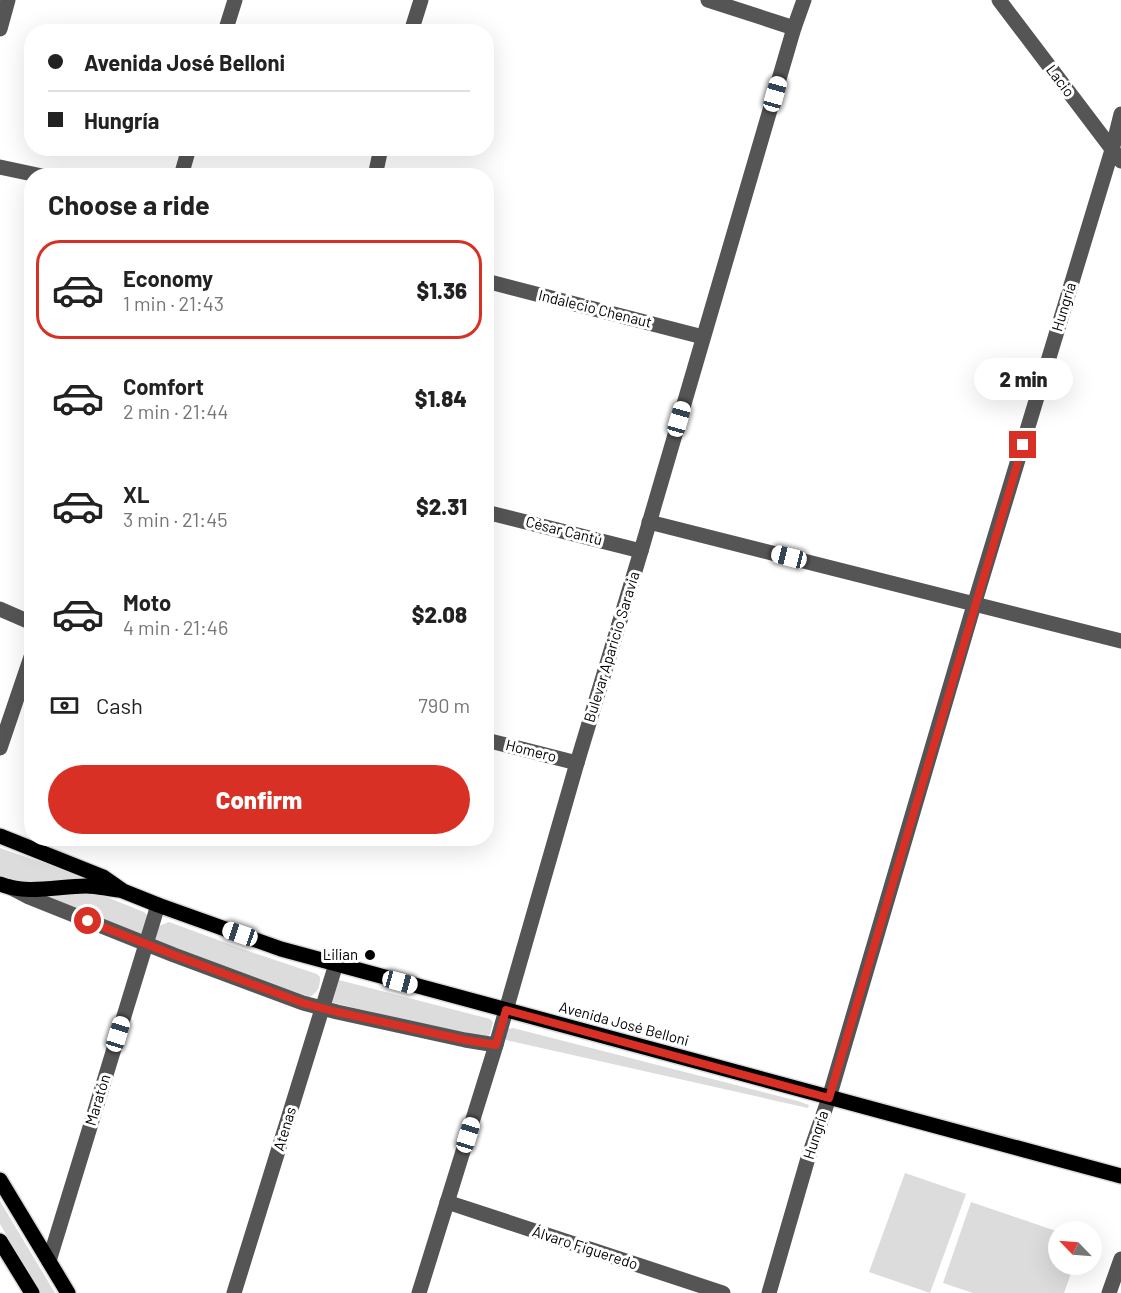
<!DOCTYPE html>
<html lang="en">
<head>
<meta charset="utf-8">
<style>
	:root { --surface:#fff; --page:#f2f2f2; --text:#222; --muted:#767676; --line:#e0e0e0; --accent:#d93025 }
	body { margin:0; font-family:Barlow,sans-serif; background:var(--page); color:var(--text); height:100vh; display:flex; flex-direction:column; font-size:22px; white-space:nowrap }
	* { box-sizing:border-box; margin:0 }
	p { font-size:20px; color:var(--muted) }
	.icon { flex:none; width:33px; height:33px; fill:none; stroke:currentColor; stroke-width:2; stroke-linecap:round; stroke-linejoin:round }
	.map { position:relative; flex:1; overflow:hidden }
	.sheet { position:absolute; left:24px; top:168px; width:470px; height:678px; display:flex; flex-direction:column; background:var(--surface); border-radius:24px; box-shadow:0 6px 24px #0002 }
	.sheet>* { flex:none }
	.hud { position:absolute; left:24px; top:24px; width:470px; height:132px; border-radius:24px; box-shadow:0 6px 24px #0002; display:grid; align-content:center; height:132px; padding:0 24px; background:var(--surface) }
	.needle { width:39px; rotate:295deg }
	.fabs { position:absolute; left:1048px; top:1221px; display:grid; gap:12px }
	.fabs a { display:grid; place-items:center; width:54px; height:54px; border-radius:50%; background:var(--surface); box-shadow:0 6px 24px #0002; font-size:30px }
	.end { position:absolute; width:27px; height:27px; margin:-14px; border:8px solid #d93025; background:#fff; box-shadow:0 0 0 3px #fff }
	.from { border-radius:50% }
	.bubble { position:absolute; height:42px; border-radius:21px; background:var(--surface); box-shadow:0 6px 24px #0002; font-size:20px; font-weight:800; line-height:42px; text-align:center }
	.car { position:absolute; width:18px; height:36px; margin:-18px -9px; border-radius:8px; box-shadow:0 0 4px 2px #0007; background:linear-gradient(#fff 24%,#345 0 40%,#fff 0 76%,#345 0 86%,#fff 0) }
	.hud b { display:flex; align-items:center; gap:21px; height:57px; font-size:22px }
	.hud b+b { border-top:2px solid var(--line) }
	.hud i { width:15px; height:15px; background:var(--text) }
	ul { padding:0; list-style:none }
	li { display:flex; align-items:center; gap:18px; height:99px; margin:0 12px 9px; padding:0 12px; border:3px solid transparent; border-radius:24px }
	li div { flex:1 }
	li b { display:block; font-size:22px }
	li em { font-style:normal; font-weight:800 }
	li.selected { border-color:var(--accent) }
	li>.icon { width:54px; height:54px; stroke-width:1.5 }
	h2 { padding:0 24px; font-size:27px; line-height:72px }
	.pay { display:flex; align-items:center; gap:15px; height:66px; padding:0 24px; font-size:22px }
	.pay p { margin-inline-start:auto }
	.button { display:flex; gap:12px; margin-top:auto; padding:12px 24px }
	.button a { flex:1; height:69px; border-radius:36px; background:var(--accent); color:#fff; font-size:24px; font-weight:800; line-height:69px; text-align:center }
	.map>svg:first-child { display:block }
	.green { fill:#dcdcdc }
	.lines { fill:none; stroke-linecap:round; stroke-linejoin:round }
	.major-casing { stroke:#dbdbdb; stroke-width:18 }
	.minor { stroke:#555; stroke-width:15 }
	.major { stroke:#000; stroke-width:15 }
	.route { stroke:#d93025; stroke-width:8 }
	.poi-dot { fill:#000; stroke:#fff; stroke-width:2 }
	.labels { text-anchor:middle; stroke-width:6; stroke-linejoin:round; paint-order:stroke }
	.street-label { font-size:15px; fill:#000; stroke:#fff }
	.poi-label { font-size:15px; fill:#000; stroke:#fff; text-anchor:end }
</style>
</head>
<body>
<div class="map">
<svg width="1121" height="1293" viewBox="0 0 1121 1293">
	<rect width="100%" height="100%" fill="#fff"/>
	<g class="green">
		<path d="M0 848 112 886 71 878 25 884 0 881Z"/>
		<path d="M87 893 99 894 144 912 147 915 143 935 47 898 49 897Z"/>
		<path d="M169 922 245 950 317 974 320 977C320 987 318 993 309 997L156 941 154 937 159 926Z"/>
		<path d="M339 980 490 1019 493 1022 490 1034 488 1037H479L333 1003 331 1001 337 981Z"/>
		<path d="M513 1028 798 1101 809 1105 808 1108 506 1040 505 1037 508 1029Z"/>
		<path d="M905 1173 966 1194 930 1293 869 1272Z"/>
		<path d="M0 1201 55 1293H41L0 1224Z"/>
		<path d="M971 1202 1059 1232V1264L1074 1265 1064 1293H973L943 1283Z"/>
	</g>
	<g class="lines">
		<g class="major-casing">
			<g id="major">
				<path d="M0 836 103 877 123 891 158 905 281 949 1121 1176"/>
				<path d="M0 884C27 895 58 886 86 886 97 886 108 889 119 890"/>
				<path d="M0 1180 68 1293"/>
				<path d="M0 1241 32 1293"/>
			</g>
		</g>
		<g class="minor">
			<path d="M708 0 794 28"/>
			<path d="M999 0 1121 161"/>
			<path d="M0 29 8 0"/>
			<path d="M225 32 235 0"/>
			<path d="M411 32 421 0"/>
			<path d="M0 167 42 176"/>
			<path d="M181 176 189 148"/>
			<path d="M375 176 381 148"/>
			<path d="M486 281 703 337"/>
			<path d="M486 512 641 551"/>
			<path d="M649 522 1121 641"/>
			<path d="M0 609 32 623"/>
			<path d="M486 740 577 763"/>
			<path d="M0 748 32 654"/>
			<path d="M10 887 29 897 174 955 303 1003 337 1012 465 1040 496 1045"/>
			<path d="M447 1202 723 1293"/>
			<path d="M49 1261 158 905"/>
			<path d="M234 1293 336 964"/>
			<path d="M419 1293 496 1045 577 763 641 551 794 28 804 0"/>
			<path d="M769 1293 808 1158 829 1098 974 605 1112 150 1121 114"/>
			<path d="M1109 1293 1121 1259"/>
		</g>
		<use href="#major" class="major"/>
	</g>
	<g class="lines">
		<path class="route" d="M88 921 174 955 303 1003 337 1012 465 1040 496 1045 506 1010 829 1098 1023 445"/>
	</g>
	<circle class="poi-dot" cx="370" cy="955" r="6"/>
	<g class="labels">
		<g class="street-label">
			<text transform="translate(1060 81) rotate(53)" y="5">Lacio</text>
			<text transform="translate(1064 307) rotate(-73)" y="5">Hungría</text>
			<text transform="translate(595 309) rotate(14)" y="5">Indalecio Chenaut</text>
			<text transform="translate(564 531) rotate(14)" y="5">César Cantú</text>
			<text transform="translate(612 647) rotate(-73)" y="5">Bulevar Aparicio Saravia</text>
			<text transform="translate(531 751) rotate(14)" y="5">Homero</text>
			<text transform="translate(624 1024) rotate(15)" y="5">Avenida José Belloni</text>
			<text transform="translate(98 1100) rotate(-73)" y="5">Maratón</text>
			<text transform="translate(285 1129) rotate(-73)" y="5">Atenas</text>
			<text transform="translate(816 1135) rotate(-72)" y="5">Hungría</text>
			<text transform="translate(585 1248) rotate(18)" y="5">Álvaro Figueredo</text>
		</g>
		<g class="poi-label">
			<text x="358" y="960">Lilian</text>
		</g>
	</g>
</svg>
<div class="fabs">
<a><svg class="needle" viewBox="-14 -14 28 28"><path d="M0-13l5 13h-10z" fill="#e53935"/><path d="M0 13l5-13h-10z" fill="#767676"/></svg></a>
</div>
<i class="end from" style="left:88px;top:921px"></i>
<i class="end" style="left:1023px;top:445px"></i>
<div class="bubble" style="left:974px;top:358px;width:99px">2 min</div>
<i class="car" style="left:775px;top:94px;rotate:16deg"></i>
<i class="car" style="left:679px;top:419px;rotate:16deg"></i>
<i class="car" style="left:789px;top:557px;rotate:284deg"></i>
<i class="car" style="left:240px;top:934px;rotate:289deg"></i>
<i class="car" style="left:400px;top:982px;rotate:105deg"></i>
<i class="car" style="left:118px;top:1034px;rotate:17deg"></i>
<i class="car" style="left:468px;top:1135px;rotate:17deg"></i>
<div class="hud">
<b><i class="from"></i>Avenida José Belloni</b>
<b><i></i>Hungría</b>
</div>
<section class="sheet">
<h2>Choose a ride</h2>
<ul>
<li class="selected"><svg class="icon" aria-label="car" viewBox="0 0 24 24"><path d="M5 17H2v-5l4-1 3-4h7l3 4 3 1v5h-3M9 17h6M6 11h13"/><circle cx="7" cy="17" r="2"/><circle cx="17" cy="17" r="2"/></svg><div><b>Economy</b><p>1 min · 21:43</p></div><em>$1.36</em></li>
<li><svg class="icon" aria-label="car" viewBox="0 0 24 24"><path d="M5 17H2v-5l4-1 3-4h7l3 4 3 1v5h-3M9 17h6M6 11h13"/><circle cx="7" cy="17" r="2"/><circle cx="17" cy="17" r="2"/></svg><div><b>Comfort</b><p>2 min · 21:44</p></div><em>$1.84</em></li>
<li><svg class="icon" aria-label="car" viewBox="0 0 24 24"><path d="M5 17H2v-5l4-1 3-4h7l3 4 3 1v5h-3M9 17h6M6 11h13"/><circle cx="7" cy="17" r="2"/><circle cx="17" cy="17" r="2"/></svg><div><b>XL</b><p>3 min · 21:45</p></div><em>$2.31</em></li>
<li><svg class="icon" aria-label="car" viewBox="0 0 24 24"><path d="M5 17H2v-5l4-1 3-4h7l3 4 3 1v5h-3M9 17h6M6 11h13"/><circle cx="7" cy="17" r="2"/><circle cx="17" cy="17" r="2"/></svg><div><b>Moto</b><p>4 min · 21:46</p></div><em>$2.08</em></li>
</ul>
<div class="pay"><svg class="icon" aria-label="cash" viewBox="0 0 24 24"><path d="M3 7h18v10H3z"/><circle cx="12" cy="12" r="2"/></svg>Cash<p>790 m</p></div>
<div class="button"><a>Confirm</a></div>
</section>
</div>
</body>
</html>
